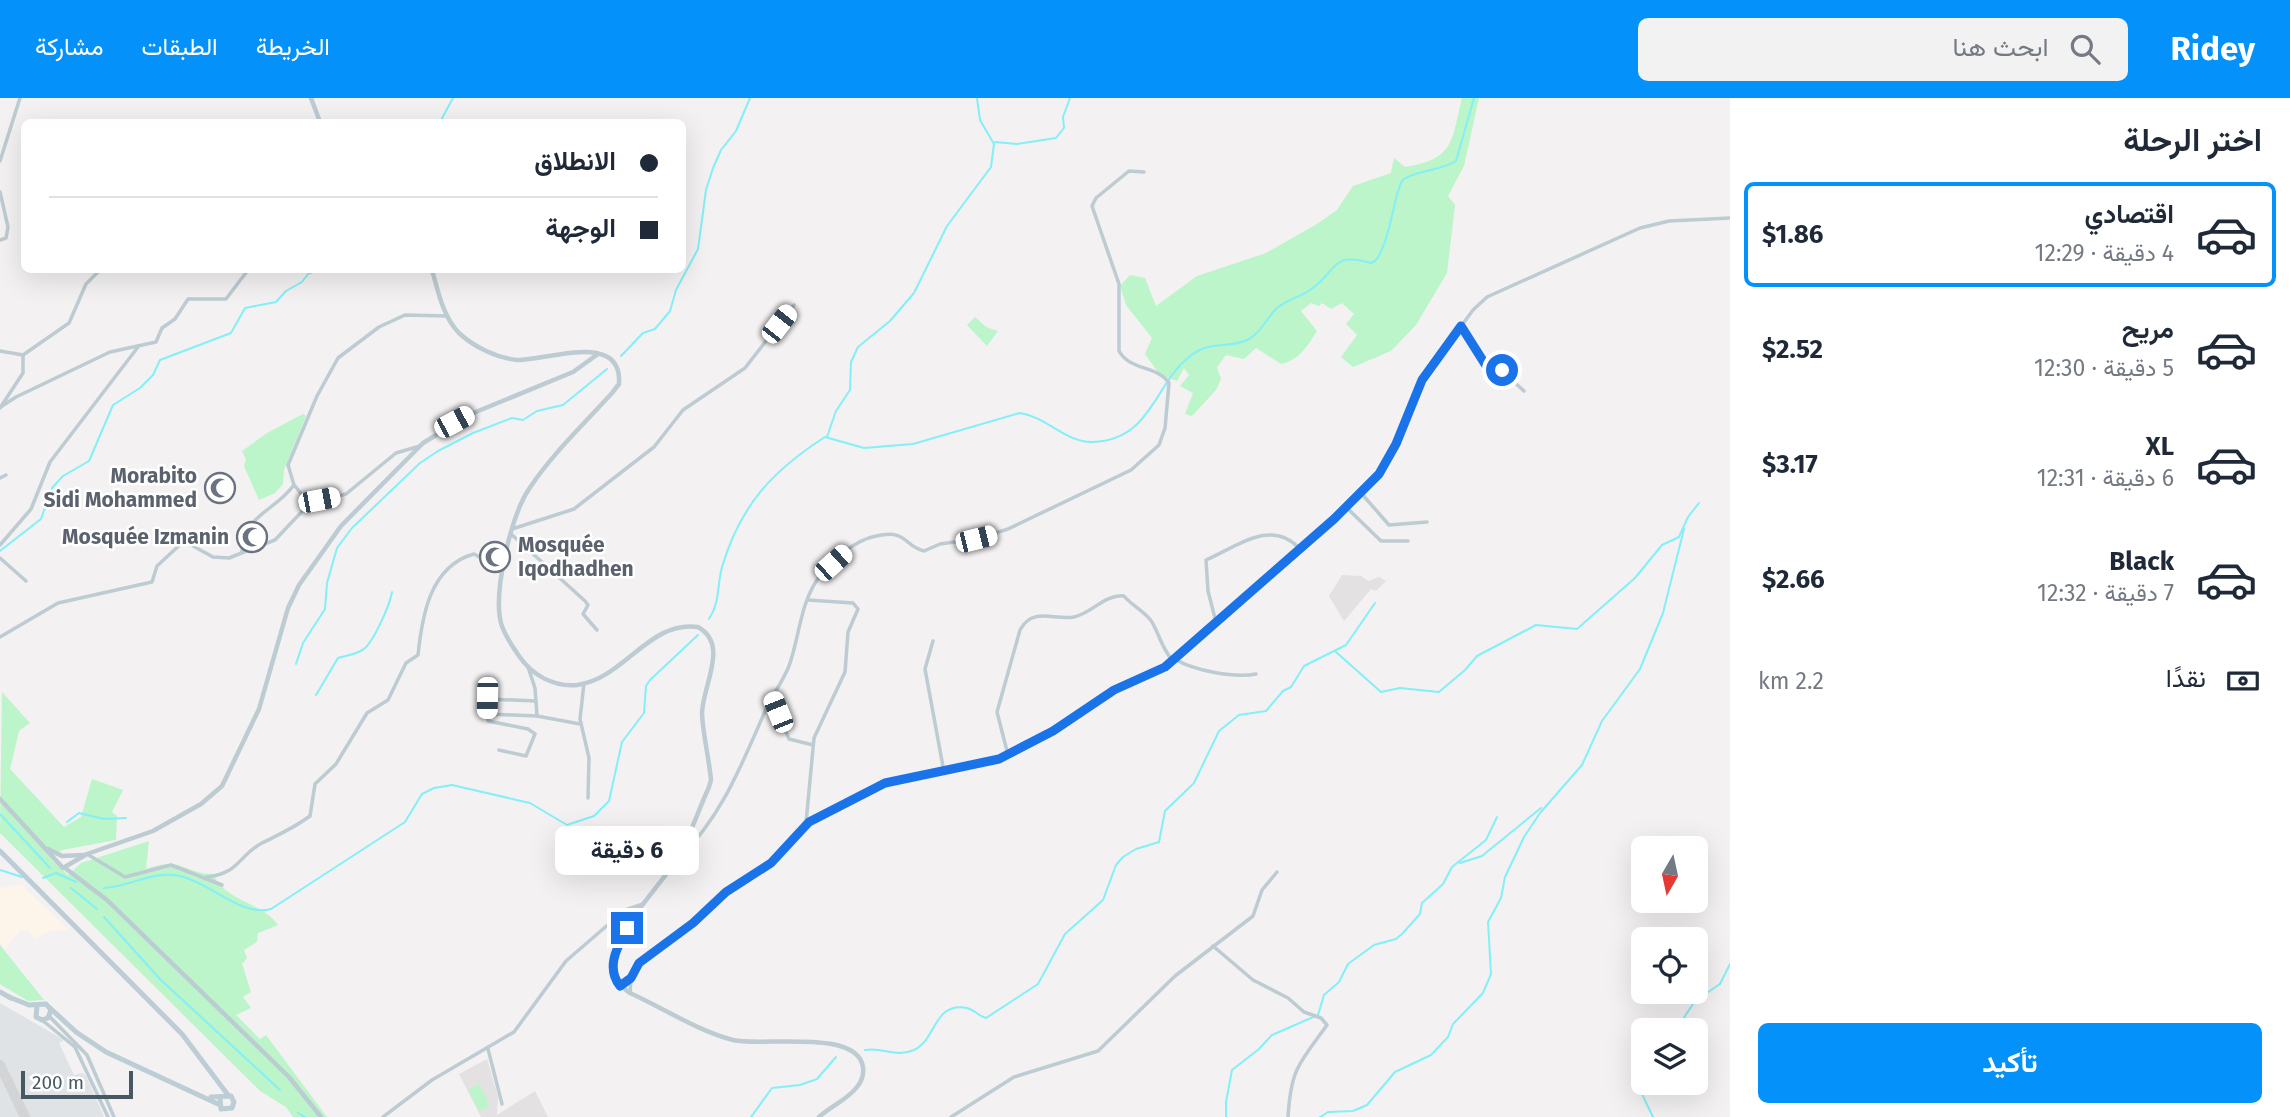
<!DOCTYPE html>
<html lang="ar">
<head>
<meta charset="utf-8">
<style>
	:root { --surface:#fff; --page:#f2f2f3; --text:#1f2937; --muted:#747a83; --line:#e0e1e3; --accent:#0491fa }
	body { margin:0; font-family:"Fira Sans",Vazirmatn,sans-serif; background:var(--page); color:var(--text); direction:rtl; height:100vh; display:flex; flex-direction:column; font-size:26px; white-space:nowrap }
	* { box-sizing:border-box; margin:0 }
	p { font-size:23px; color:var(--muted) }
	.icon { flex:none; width:38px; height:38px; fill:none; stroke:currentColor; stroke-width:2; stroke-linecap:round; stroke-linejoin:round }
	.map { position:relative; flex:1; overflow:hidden; direction:ltr }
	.sheet { display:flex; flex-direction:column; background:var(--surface); width:560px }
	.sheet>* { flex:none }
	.hud { position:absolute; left:21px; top:21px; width:665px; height:154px; border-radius:10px; box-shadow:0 7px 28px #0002; direction:rtl; display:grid; align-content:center; height:154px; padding:0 28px; background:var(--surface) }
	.needle { width:46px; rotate:189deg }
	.buttons { position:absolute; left:1631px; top:738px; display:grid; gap:14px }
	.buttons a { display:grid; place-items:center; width:77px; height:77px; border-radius:10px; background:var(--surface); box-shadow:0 7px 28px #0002; font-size:35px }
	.scale { position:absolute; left:21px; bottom:18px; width:112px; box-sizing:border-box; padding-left:7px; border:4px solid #465861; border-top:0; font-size:19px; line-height:24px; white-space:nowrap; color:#465861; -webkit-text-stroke:5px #fff; paint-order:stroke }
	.end { position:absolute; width:32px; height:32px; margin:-16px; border:9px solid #1a73e8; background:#fff; box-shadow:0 0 0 4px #fff }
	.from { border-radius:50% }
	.bubble { position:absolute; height:49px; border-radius:10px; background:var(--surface); box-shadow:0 7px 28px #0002; font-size:23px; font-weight:700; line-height:49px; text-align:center; direction:rtl }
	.car { position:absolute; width:21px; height:42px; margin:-21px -10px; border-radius:9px; box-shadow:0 0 5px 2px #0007; background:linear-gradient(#fff 24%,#345 0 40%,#fff 0 76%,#345 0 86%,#fff 0) }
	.hud b { display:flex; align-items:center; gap:24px; height:66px; font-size:26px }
	.hud b+b { border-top:2px solid var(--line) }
	.hud i { width:18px; height:18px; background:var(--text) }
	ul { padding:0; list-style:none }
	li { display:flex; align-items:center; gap:21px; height:105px; margin:0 14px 10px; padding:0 14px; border:4px solid transparent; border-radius:10px }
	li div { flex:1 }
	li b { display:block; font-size:26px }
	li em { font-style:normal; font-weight:700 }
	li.active { border-color:var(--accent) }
	li>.icon { width:63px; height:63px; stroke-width:1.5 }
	h2 { padding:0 28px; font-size:32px; line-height:84px }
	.pay { display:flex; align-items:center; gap:18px; height:77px; padding:0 28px; font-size:26px }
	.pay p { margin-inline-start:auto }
	.action { display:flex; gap:14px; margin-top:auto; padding:14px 28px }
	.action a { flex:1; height:80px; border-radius:10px; background:var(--accent); color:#fff; font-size:28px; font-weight:700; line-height:80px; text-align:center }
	header { display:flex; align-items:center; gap:42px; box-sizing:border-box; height:98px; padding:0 35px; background:var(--accent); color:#fff }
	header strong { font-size:33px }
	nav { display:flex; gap:38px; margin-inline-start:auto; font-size:24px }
	.search { width:490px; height:63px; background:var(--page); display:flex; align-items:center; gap:18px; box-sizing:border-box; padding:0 24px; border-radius:10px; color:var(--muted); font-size:26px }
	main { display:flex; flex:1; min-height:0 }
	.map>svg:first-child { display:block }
	.commercial { fill:#fef5ea }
	.education { fill:#e4e1e3 }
	.airport { fill:#dfe3e6 }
	.green { fill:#bbf5c9 }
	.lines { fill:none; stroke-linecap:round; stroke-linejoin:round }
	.stream { stroke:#83eff7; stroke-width:2 }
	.taxiway { stroke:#d2d4d6; stroke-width:10 }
	.minor { stroke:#bdcbd2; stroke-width:3.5 }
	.tertiary { stroke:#bdcbd2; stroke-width:4.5 }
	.secondary { stroke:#bccdd6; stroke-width:5 }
	.route { stroke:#1a73e8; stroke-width:9 }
	.labels { text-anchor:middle; stroke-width:5; stroke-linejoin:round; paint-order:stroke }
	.worship-label { font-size:21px; font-weight:bold; fill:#5b616d; stroke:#fff; text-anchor:end }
</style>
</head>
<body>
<header>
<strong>Ridey</strong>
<div class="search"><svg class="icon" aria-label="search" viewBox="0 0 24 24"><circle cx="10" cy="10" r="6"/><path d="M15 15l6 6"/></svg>ابحث هنا</div>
<nav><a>الخريطة</a><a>الطبقات</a><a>مشاركة</a></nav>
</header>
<main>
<section class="sheet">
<h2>اختر الرحلة</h2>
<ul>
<li class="active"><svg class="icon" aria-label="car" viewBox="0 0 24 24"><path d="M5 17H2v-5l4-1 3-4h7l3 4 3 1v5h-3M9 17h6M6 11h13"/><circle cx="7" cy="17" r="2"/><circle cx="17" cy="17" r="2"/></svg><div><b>اقتصادي</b><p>4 دقيقة · 12:29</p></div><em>$1.86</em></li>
<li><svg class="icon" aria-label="car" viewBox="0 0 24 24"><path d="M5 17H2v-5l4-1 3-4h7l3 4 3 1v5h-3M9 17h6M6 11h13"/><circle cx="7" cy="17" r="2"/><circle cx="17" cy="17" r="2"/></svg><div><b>مريح</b><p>5 دقيقة · 12:30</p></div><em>$2.52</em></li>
<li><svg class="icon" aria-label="car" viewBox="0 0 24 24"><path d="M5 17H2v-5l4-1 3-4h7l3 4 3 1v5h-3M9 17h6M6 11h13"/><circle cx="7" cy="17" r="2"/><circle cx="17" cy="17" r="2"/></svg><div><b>XL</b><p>6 دقيقة · 12:31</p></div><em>$3.17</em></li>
<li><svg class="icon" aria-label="car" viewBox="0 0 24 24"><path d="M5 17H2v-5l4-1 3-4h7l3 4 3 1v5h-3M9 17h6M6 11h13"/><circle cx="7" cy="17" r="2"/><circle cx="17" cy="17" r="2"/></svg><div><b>Black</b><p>7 دقيقة · 12:32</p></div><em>$2.66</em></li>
</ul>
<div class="pay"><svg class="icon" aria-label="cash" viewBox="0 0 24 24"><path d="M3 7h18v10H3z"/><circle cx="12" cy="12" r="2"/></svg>نقدًا<p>2.2 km</p></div>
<div class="action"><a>تأكيد</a></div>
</section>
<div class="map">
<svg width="1730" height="1019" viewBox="0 0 1730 1019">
	<rect width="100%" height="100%" fill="#f3f1f1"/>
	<path class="commercial" d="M21 786 68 832 50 833 34 841 28 831 25 834 22 831 5 851 0 845V790Z"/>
	<g class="education">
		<path d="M1342 477 1361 478 1368 483 1379 479 1386 483 1376 493 1371 491 1344 523 1329 498Z"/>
		<path d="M487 961 498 999 497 1017 535 993 548 1019H481L459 976Z"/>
	</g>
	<path class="airport" d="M0 905 64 942 59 945 74 977 82 975 86 978 104 1019H0Z"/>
	<g class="green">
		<path d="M1462 0H1479L1464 68 1448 98 1455 107 1447 175 1416 227 1391 253 1353 269 1341 259 1357 237 1346 226 1354 216 1342 205 1331 211 1322 205 1319 208 1311 205 1301 213 1317 233C1307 248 1300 262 1281 266L1256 250 1244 261 1226 257 1217 269 1221 281 1216 292 1192 318 1185 316 1193 295 1180 288 1189 277 1184 270 1177 283 1160 277 1145 256 1152 240 1126 207 1120 188 1130 177 1145 180 1156 208 1197 178 1266 155 1317 126 1337 112 1353 88 1391 75 1394 60 1405 69C1455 61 1451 44 1462 0Z"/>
		<path d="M975 219 986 229 998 233 987 248 967 227Z"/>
		<path d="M303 316 306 318 284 372 283 386 275 395 259 402 244 368 246 361 242 353 267 335Z"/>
		<path d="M2 594 30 625 19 633 10 671 64 729 81 719 92 681 123 692 112 714 117 718 116 742 62 752 51 761 68 777 81 765 149 743 146 771C185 758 180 775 213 776 226 804 262 804 278 827L258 835 257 844 244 852 247 860 242 866 251 894 243 899 251 910 236 917 260 941 266 937 327 1019H293L286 1009 260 993 0 735Z"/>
		<path d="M0 847 44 902 28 903 0 886Z"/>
		<path d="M479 986 490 1008 479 1013 468 992Z"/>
	</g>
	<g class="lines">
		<g class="stream">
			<path d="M440 24 453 0"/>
			<path d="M995 44 1017 46 1056 40 1064 30 1063 19 1070 0"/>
			<path d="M621 258 643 235 655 231 670 213 676 192 698 151 706 92 713 70 721 52 736 33 750 0"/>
			<path d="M827 339 836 313 850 292 851 264 858 249 890 223 914 195 947 128 991 69 994 46 980 22 977 0"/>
			<path d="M0 453 41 421 52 390 63 378 89 363 113 307 140 290 153 277 160 262 231 235 245 210 276 204 286 193 302 184 308 176 318 172"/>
			<path d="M709 521C720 505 717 487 722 469 740 408 772 373 825 339L864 350 913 346 1020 315C1047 319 1066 345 1093 344 1151 342 1154 287 1189 259 1210 241 1229 252 1249 241 1263 233 1266 220 1277 210 1287 202 1300 199 1310 192 1338 174 1329 153 1371 165L1375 163C1391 145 1395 86 1404 81 1418 72 1440 73 1456 63L1474 0"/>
			<path d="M1336 554 1381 594 1400 590 1439 594 1465 572 1477 558 1536 527 1577 531 1635 480 1662 447 1679 439 1688 419 1699 405"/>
			<path d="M296 566 303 545 325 511 327 485 337 450 352 430 420 365 438 353 473 335 512 320 523 322 537 313 563 307 607 271"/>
			<path d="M316 597 338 560C346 557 358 557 365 550 374 542 390 507 392 494"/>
			<path d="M0 716 50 770"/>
			<path d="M67 724 79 715 104 721 126 720"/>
			<path d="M1460 765 1482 758 1541 710"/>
			<path d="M0 772 22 779"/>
			<path d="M43 780 56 775 76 784"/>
			<path d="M71 790 97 811"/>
			<path d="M104 790C130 789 152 772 180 778 213 786 241 819 271 811L405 724 422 696 434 690 452 687 530 705 567 727 594 718 609 703 622 644 644 615 646 588 650 582 698 537"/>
			<path d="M104 819 160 881 280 992"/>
			<path d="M1675 933 1695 903 1720 886 1730 866"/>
			<path d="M865 952C883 949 896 960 914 952 937 941 933 904 967 910 975 912 978 918 986 920L1038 886 1065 836 1103 802 1116 767 1123 759 1136 751 1159 744 1165 713 1194 685 1219 633 1239 617 1266 613 1283 593 1291 589 1304 568 1346 547 1375 505"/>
			<path d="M1643 969 1641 994 1653 1019"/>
			<path d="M298 1015 305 1019"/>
			<path d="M751 1019 772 990 800 987 817 981 836 959"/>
			<path d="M1226 1019V1004L1232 972 1259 951 1272 937 1318 917 1324 897 1339 884 1348 866 1374 847 1396 841 1402 836 1420 816 1422 805 1443 786 1452 769 1486 742 1497 719"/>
			<path d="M1320 1019 1328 1014 1353 1013 1367 1007 1395 974 1431 957 1448 939 1453 926 1483 895 1491 876 1488 824 1501 800 1505 779 1524 739 1540 715 1582 667 1602 623 1640 571 1663 515 1684 431"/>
		</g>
		<path class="taxiway" d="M0 967 25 1019"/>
		<g class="minor">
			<path d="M0 63 20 0"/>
			<path d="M0 94 8 129 6 140 0 142"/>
			<path d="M1461 228 1488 270 1502 273 1524 293"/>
			<path d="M0 253 23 257 69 225 86 186 100 172"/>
			<path d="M2 308 16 299 110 254 156 244 162 230 175 221 188 201H226L248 172"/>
			<path d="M0 310 23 275V257"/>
			<path d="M0 380 6 377"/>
			<path d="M295 388 309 406"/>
			<path d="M1361 395 1389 427 1427 424"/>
			<path d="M1346 409 1381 443H1408"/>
			<path d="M512 431 574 411 654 349 683 312 745 270 794 207"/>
			<path d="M511 436 585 503 588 507 583 516 597 532"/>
			<path d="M0 447 31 411 50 364 138 249"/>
			<path d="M242 453C247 414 273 415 294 387L288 367 317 298 338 260 379 229 405 217 447 218"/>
			<path d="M0 460 26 483"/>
			<path d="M1216 524 1208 493 1206 462C1235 450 1271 419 1300 451"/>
			<path d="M0 539 58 505 152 484 157 468 184 443 213 459 229 460 275 442 309 406 346 396 396 355 420 348"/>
			<path d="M933 543 925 571 944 674"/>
			<path d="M1175 561C1194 573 1235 580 1256 576"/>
			<path d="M528 569 535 590 537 618 580 626"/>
			<path d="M584 585 580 621 589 660 588 700"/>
			<path d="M772 600 789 641 813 647"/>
			<path d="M487 616 537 618"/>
			<path d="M499 652 526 658 535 636 528 631 488 623 487 601 536 603"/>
			<path d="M1008 657 997 614 1020 532C1033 508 1054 523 1074 519 1092 515 1105 496 1124 498 1131 507 1147 515 1152 524 1160 538 1162 551 1173 563"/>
			<path d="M806 725 814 640 845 574 848 534 858 511 853 505 808 502"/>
			<path d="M87 756 125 779 171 767 222 787"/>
			<path d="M678 762C723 716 741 668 766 611 773 596 783 583 789 568 799 541 800 507 817 482 830 464 854 442 876 438 908 431 903 448 924 453L940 446 976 441 1008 431 1131 372 1159 347 1165 330 1169 285C1157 267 1130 273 1119 253V186L1092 108 1096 100 1129 73 1144 74"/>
			<path d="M207 779C240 775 239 757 262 745 280 736 294 730 310 718L315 686 336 666 367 615 388 602 406 565 418 557C422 518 430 468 474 456L503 472"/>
			<path d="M1213 848 1253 882 1288 900 1304 914 1321 920 1327 927C1300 965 1291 969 1288 1019"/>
			<path d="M631 880 639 865 693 825 726 794 771 765 800 731 823 716 894 683 992 664 1053 633 1114 592 1165 569 1334 421 1379 376 1396 346 1422 282 1473 212 1487 199 1640 130 1669 123 1730 120"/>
			<path d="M620 888 631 880 630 895"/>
			<path d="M50 919 87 957 114 1019"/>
			<path d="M42 922 75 949 108 1019"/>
			<path d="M488 951 502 1006"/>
			<path d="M383 1019 432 982 514 934 566 863 625 812 643 806"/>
			<path d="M951 1019 1014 979 1098 953 1175 878 1253 818 1262 792 1277 774"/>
		</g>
		<g class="tertiary">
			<path d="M311 0 320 24"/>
			<path d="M432 172C438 193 443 219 459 235 474 249 497 260 517 262 546 263 623 232 619 286L612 295C584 326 552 356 529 391 511 418 493 494 501 525 504 536 512 548 519 558 532 577 553 589 577 587 624 581 649 522 698 529 730 547 702 588 702 616 703 637 709 660 711 682L709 689C697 715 688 745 672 768 653 798 582 864 630 895 663 910 698 933 733 942 760 949 857 930 863 969 864 977 862 983 857 989 847 1002 831 1008 819 1019"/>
			<path d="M0 701 63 770 87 756 153 733 201 706 222 688 259 611 288 510 299 487 341 428 423 345 471 316 573 274 598 256"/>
			<path d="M48 751 62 758 83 757"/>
			<path d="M65 770 107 802 289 979 321 1019"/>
		</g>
		<g class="secondary">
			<path d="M0 753 182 936 228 997"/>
			<path d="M0 894 11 900"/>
			<path d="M9 899 29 907 46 906 51 912 48 920 42 922 36 919 37 908"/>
			<path d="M50 910 76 934 106 954 218 1006"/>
			<path d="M211 999 231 998 234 1004 232 1010 221 1011 220 1000"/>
		</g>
	</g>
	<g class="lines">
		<path class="route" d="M627 830C618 848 605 869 620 888L631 880 639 865 693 825 726 794 771 765 809 724 885 685 999 661 1053 633 1114 592 1165 569 1334 421 1379 376 1396 346 1422 282 1461 228 1485 266 1490 271 1502 272"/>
	</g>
	<defs>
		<g id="mosque-ring" transform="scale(1.575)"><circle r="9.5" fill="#fff" stroke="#6b7280" stroke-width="1.5"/><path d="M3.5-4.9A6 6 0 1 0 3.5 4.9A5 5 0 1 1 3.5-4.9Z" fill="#6b7280"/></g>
	</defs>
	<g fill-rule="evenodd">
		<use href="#mosque-ring" x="220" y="390"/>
		<use href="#mosque-ring" x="252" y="439"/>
		<use href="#mosque-ring" x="495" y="459"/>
	</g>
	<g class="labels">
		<g class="worship-label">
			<text x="197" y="385">Morabito<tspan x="197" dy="24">Sidi Mohammed</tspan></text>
			<text x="229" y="446">Mosquée Izmanin</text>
			<text x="518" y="454" text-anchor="start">Mosquée<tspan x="518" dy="24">Iqodhadhen</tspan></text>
		</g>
	</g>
</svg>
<div class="buttons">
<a><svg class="needle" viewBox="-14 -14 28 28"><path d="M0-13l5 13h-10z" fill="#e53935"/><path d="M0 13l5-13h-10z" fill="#747a83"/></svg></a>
<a><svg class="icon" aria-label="locate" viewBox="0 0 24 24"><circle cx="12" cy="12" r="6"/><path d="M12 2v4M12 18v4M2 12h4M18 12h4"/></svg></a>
<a><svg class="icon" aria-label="layers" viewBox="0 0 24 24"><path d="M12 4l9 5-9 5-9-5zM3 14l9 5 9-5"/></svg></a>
</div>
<div class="scale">200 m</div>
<i class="end from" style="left:1502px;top:272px"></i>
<i class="end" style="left:627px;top:830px"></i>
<div class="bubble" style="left:555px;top:728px;width:144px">6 دقيقة</div>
<i class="car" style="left:779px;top:226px;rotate:38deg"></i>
<i class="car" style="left:454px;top:324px;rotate:62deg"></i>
<i class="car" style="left:319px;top:402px;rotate:79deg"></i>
<i class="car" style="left:976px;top:441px;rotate:76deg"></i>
<i class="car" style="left:833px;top:465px;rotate:48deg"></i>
<i class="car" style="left:487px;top:600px;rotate:181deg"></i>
<i class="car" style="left:778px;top:614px;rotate:338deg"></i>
<div class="hud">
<b><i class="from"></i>الانطلاق</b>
<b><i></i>الوجهة</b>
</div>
</div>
</main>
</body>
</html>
